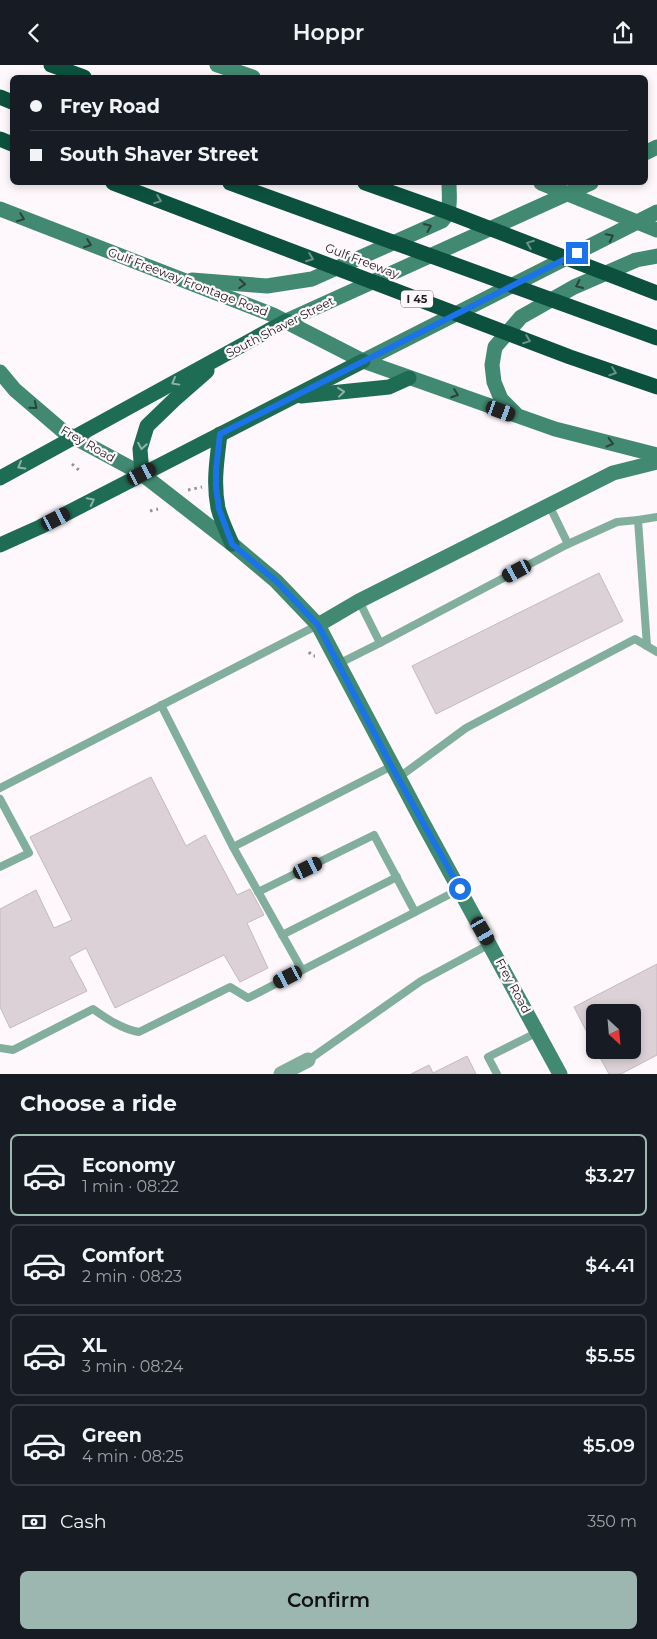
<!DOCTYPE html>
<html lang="en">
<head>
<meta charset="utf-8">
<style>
	:root { --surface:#171b24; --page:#20242c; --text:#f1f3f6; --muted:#9ea1a6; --line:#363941; --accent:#9bb7af }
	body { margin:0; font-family:Montserrat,sans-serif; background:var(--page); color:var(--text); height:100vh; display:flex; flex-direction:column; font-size:19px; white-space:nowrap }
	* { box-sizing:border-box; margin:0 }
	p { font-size:16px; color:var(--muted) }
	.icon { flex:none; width:28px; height:28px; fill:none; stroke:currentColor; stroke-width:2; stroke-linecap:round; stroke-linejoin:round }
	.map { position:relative; height:1009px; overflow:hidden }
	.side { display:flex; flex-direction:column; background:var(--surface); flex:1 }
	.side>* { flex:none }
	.guide { position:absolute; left:10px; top:10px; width:638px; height:110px; border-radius:8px; box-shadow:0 2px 8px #0003; display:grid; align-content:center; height:110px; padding:0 20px; background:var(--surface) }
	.needle { width:32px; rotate:154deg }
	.buttons { position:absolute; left:586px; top:939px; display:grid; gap:10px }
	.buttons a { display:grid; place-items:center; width:55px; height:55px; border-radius:8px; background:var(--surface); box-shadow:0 2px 8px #0003; font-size:25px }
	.end { position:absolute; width:22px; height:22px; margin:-11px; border:6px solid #1a73e8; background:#fff; box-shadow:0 0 0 2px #fff }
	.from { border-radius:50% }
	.car { position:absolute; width:15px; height:30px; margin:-15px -8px; border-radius:6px; box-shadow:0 0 4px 1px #0007; background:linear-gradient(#222 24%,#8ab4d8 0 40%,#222 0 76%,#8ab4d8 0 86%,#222 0) }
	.guide b { display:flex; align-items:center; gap:18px; height:48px; font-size:19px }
	.guide b+b { border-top:1px solid var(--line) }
	.guide i { width:12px; height:12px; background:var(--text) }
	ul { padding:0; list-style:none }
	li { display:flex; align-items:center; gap:15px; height:82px; margin:0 10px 8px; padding:0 10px; border:2px solid var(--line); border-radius:8px }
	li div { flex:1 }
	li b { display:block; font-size:19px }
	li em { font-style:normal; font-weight:600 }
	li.active { border-color:var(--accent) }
	li>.icon { width:45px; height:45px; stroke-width:1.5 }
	h2 { padding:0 20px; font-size:22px; line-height:60px }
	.pay { display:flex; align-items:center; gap:12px; height:55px; padding:0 20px; font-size:19px }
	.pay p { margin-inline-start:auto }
	.button { display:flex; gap:10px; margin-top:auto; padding:10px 20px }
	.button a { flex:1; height:58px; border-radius:8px; background:var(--accent); color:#111; font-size:20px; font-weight:600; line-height:58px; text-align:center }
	header { display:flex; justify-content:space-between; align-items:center; height:65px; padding:0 20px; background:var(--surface); font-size:22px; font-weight:600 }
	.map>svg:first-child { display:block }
	.building { fill:#ddd1d8; stroke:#c4b9bf }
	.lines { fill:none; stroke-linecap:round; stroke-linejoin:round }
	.path { stroke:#979194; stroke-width:3; stroke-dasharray:2.5 4; stroke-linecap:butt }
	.lane { stroke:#82af9d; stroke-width:8 }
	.street { stroke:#82af9d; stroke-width:15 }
	.secondary { stroke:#418a71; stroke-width:15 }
	.primary { stroke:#1f6c55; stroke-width:15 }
	.highway { stroke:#0b513e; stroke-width:15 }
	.oneway { stroke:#6c938a }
	.oneway2 { stroke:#2c423b }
	.oneway3 { stroke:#8eb2a8 }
	.route { stroke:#1a73e8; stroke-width:6 }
	.labels { text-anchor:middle; stroke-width:4.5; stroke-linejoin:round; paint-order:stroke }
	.shield { fill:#fef7fb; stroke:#635e60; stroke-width:1 }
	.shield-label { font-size:11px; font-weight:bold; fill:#201c1e }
	.street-label { font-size:12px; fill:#201c1e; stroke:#fef7fb }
</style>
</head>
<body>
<header><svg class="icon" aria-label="back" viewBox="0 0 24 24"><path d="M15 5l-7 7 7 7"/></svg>Hoppr<svg class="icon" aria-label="share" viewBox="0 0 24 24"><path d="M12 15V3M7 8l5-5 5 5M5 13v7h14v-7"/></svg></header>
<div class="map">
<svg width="657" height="1009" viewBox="0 0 657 1009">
	<rect width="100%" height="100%" fill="#fef7fb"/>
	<g class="building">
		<path d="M599 508 623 556 436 649 412 601Z"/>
		<path d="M151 712 186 781 205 770 237 830 250 824 264 850 247 858 268 903 240 917 224 890 115 943 86 883 69 892 87 926 10 963 0 942V844L36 825 54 863 72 855 30 772Z"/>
		<path d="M657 899V990L621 1009H609L596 985H632V948H595V983L574 942Z"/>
		<path d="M467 991 476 1009H411L429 1000 433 1008Z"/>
	</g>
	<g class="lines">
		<g class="path">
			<path d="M72 399 81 407"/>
			<path d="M188 425 202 422"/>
			<path d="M150 446 158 444"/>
			<path d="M309 587 312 591H315"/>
		</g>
		<g class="lane">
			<path d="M568 479 617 457 638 455"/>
			<path d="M359 536 380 578 568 479 549 440"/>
			<path d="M647 581 638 455 657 452"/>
			<path d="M338 599 380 578"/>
			<path d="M161 640 233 782 392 701"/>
			<path d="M398 713 466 663 635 574 657 587"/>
			<path d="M0 723 318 560"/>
			<path d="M0 734 29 788 0 802"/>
			<path d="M233 782 302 905"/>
			<path d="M258 827 374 770 415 847"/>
			<path d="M282 870 397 812"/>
			<path d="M0 983 13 985 93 944C107 954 122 964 139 967L230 922 248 933 460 824"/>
			<path d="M307 996 421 916 490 879"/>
			<path d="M497 1009 488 992 538 967"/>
		</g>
		<path class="street" d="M281 1009 308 995"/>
		<g class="secondary">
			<path d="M217 0 253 12"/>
			<path d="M645 88 657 82"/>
			<path d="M541 118 657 165"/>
			<path d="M0 144 273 250 363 296 555 364 657 390"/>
			<path d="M192 215 267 221 312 214 442 156C452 145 449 132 449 118"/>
			<path d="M286 256 591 118"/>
			<path d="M363 296 657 147"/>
			<path d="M0 307 15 325 64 367 142 409 232 479 276 516 318 560 423 758 560 1009"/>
			<path d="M515 348 501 334 494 317 492 300 495 282 521 252 574 222 636 195 657 191"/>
			<path d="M318 560 359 536 613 408 657 397"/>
		</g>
		<g class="primary">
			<path d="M301 331 389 322 409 313"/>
			<path d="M220 369C217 394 213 418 218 443 221 455 227 467 232 479"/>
			<path d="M142 409 140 384 147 361 175 334 207 306"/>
			<path d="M0 413 286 256"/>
			<path d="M0 480 40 462 363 296"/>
		</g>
		<g class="highway">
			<path d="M51 0 84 12"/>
			<path d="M0 32 12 37"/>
			<path d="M0 74 12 79"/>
			<path d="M113 118 570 292 657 322"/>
			<path d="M230 118 657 273"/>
			<path d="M365 118 447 147 657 228"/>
		</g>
	</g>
	<defs><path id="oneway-chevron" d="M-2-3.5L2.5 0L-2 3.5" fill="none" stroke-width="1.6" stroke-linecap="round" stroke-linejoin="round" transform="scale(1.25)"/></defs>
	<g class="oneway">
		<use href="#oneway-chevron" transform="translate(158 135) rotate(21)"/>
		<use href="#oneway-chevron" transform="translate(530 179) rotate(-159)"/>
		<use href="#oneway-chevron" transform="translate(310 193) rotate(21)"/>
		<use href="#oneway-chevron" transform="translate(527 275) rotate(21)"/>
		<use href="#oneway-chevron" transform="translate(613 307) rotate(19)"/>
	</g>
	<g class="oneway2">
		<use href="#oneway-chevron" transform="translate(21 153) rotate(21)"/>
		<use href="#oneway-chevron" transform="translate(428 162) rotate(-24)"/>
		<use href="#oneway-chevron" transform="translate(610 172) rotate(-27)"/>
		<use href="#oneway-chevron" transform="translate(88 179) rotate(21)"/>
		<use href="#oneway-chevron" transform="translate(242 219) rotate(5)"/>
		<use href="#oneway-chevron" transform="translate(579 220) rotate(155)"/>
		<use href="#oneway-chevron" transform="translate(455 329) rotate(20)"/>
		<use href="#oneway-chevron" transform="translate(34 341) rotate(40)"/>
		<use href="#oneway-chevron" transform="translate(610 378) rotate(14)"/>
	</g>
	<g class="oneway3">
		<use href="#oneway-chevron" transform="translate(175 317) rotate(151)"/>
		<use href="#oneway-chevron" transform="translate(341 327) rotate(-6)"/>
		<use href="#oneway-chevron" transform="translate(142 381) rotate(99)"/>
		<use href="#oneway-chevron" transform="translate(21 401) rotate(150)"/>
		<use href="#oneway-chevron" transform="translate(91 436) rotate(-27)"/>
	</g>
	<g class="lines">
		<path class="route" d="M460 824 392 702 318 560 276 516 232 479 219 444 216 422V405L220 369 577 188"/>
	</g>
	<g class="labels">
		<rect class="shield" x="401" y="225.5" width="32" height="17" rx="4"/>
		<g class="shield-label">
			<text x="417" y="238">I 45</text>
		</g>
		<g class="street-label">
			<text transform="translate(362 196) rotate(21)" y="4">Gulf Freeway</text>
			<text transform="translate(188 217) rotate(21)" y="4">Gulf Freeway Frontage Road</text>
			<text transform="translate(280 262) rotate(-27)" y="4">South Shaver Street</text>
			<text transform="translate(88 379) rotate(30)" y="4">Frey Road</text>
			<text transform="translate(513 921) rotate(62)" y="4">Frey Road</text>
		</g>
	</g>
</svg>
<div class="buttons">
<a><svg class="needle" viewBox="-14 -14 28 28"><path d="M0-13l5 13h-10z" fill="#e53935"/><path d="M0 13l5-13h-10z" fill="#9ea1a6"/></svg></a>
</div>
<i class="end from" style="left:460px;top:824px"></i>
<i class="end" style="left:577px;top:188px"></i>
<i class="car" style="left:501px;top:346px;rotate:110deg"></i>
<i class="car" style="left:142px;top:409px;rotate:63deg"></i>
<i class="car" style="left:56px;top:454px;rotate:63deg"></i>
<i class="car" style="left:517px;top:506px;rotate:242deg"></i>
<i class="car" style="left:308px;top:803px;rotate:64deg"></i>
<i class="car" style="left:483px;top:866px;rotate:150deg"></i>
<i class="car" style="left:288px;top:912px;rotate:243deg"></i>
<div class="guide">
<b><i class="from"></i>Frey Road</b>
<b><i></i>South Shaver Street</b>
</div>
</div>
<section class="side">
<h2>Choose a ride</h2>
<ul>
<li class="active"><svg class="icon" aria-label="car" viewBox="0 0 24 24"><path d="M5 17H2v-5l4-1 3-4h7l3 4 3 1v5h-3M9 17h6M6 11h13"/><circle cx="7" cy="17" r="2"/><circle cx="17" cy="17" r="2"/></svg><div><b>Economy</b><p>1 min · 08:22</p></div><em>$3.27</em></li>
<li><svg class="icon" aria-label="car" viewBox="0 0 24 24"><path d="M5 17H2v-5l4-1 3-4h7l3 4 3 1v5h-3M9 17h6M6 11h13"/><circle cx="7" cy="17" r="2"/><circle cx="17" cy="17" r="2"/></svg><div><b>Comfort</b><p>2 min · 08:23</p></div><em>$4.41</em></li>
<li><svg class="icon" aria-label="car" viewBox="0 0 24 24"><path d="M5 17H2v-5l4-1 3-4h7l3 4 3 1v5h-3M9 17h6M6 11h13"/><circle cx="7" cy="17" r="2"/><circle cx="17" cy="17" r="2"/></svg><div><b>XL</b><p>3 min · 08:24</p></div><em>$5.55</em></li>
<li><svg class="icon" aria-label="car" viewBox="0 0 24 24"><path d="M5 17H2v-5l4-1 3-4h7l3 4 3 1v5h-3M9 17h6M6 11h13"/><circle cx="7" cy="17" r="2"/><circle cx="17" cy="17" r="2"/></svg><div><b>Green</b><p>4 min · 08:25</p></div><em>$5.09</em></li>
</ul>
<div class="pay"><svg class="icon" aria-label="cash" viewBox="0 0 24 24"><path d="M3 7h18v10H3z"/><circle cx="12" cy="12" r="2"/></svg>Cash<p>350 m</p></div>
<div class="button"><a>Confirm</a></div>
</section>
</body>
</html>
